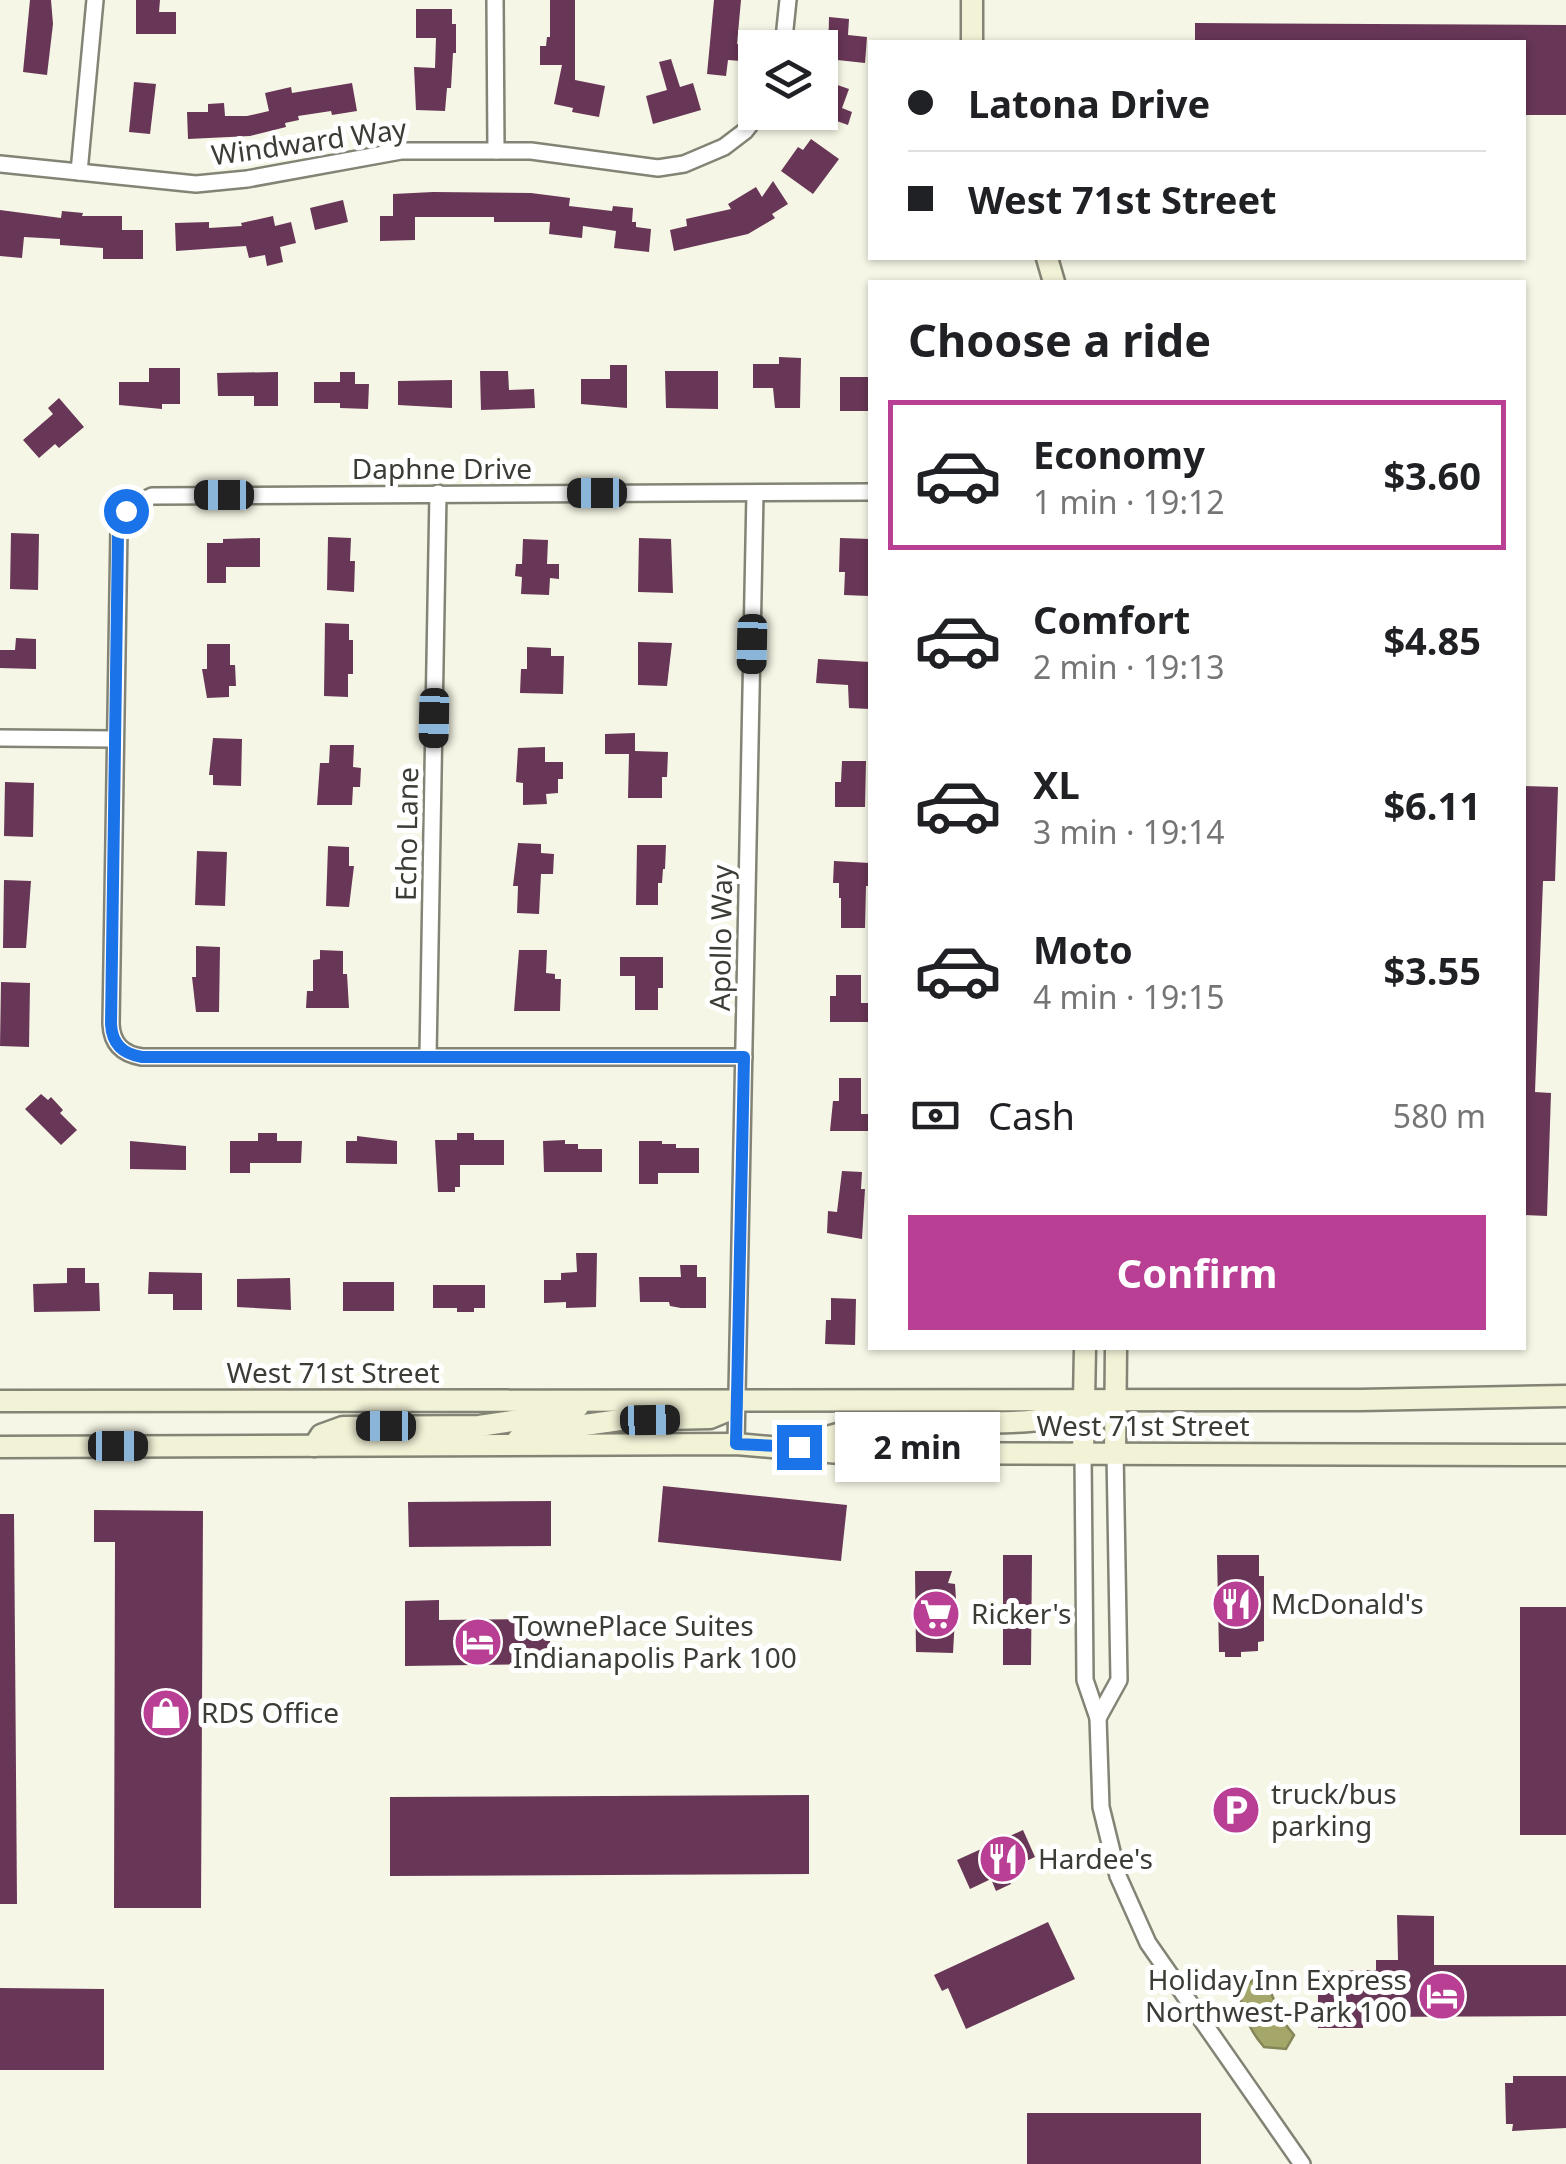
<!DOCTYPE html>
<html lang="en">
<head>
<meta charset="utf-8">
<style>
	:root { --surface:#fff; --page:#f6f6f6; --text:#202124; --muted:#757577; --line:#e0e0e0; --accent:#b83f93 }
	body { margin:0; font-family:"Noto Sans",sans-serif; background:var(--page); color:var(--text); height:100vh; display:flex; flex-direction:column; font-size:38px; white-space:nowrap }
	* { box-sizing:border-box; margin:0 }
	p { font-size:32px; color:var(--muted) }
	.icon { flex:none; width:55px; height:55px; fill:none; stroke:currentColor; stroke-width:2; stroke-linecap:round; stroke-linejoin:round }
	.map { position:relative; flex:1; overflow:hidden }
	.details { position:absolute; left:868px; top:280px; width:658px; height:1070px; display:flex; flex-direction:column; background:var(--surface); border-radius:0px; box-shadow:0 2px 8px #0004 }
	.details>* { flex:none }
	.guide { position:absolute; left:868px; top:40px; width:658px; height:220px; border-radius:0px; box-shadow:0 2px 8px #0004; display:grid; align-content:center; height:220px; padding:0 40px; background:var(--surface) }
	.buttons { position:absolute; left:738px; top:30px; display:grid; gap:20px }
	.buttons a { display:grid; place-items:center; width:100px; height:100px; border-radius:0px; background:var(--surface); box-shadow:0 2px 8px #0004; font-size:50px }
	.end { position:absolute; width:45px; height:45px; margin:-22px; border:12px solid #1a73e8; background:#fff; box-shadow:0 0 0 5px #fff }
	.from { border-radius:50% }
	.bubble { position:absolute; height:70px; border-radius:0px; background:var(--surface); box-shadow:0 2px 8px #0004; font-size:32px; font-weight:700; line-height:70px; text-align:center }
	.car { position:absolute; width:30px; height:60px; margin:-30px -15px; border-radius:12px; box-shadow:0 0 8px 2px #0007; background:linear-gradient(#222 24%,#8ab4d8 0 40%,#222 0 76%,#8ab4d8 0 86%,#222 0) }
	.guide b { display:flex; align-items:center; gap:35px; height:95px; font-size:38px }
	.guide b+b { border-top:2px solid var(--line) }
	.guide i { width:25px; height:25px; background:var(--text) }
	ul { padding:0; list-style:none }
	li { display:flex; align-items:center; gap:30px; height:150px; margin:0 20px 15px; padding:0 20px; border:5px solid transparent; border-radius:0px }
	li div { flex:1 }
	li b { display:block; font-size:38px }
	li em { font-style:normal; font-weight:700 }
	li.on { border-color:var(--accent) }
	li>.icon { width:90px; height:90px; stroke-width:1.5 }
	h2 { padding:0 40px; font-size:45px; line-height:120px }
	.pay { display:flex; align-items:center; gap:25px; height:110px; padding:0 40px; font-size:38px }
	.pay p { margin-inline-start:auto }
	.cta { display:flex; gap:20px; margin-top:auto; padding:20px 40px }
	.cta a { flex:1; height:115px; border-radius:0px; background:var(--accent); color:#fff; font-size:40px; font-weight:700; line-height:115px; text-align:center }
	.map>svg:first-child { display:block }
	.water { fill:#a5a669; stroke:#858659; stroke-width:2.5 }
	.building { fill:#683656 }
	.lines { fill:none; stroke-linecap:round; stroke-linejoin:round }
	.street-casing { stroke:#838475; stroke-width:20 }
	.secondary-casing { stroke:#838475; stroke-width:25 }
	.street { stroke:#fff; stroke-width:15 }
	.secondary { stroke:#f2f2d7; stroke-width:20 }
	.route { stroke:#1a73e8; stroke-width:12 }
	.labels { text-anchor:middle; stroke-width:10; stroke-linejoin:round; paint-order:stroke }
	.street-label { font-size:28px; fill:#3b3c35; stroke:#fff }
	.poi-label { font-size:28px; fill:#3b3c35; stroke:#fff; text-anchor:start }
</style>
</head>
<body>
<div class="map">
<svg width="1566" height="2164" viewBox="0 0 1566 2164">
	<rect width="100%" height="100%" fill="#f5f6e5"/>
	<path class="water" d="M1257 1977 1266 1980 1282 2020 1294 2035 1286 2049 1264 2047C1249 2030 1243 2013 1239 1991Z"/>
	<g class="building">
		<path d="M30 0H51L53 24 47 75 23 72Z"/>
		<path d="M136 0H160L159 12H176V34H136Z"/>
		<path d="M550 0H575V80L605 86 599 117 572 112 573 108 554 104 562 65H540V46H546L547 37H550Z"/>
		<path d="M714 0H741L737 44 742 45 741 61 728 60 726 76 707 74Z"/>
		<path d="M416 9H452V24H456V53H453L451 88H447L445 111 416 110 414 67 435 68 436 38H416Z"/>
		<path d="M829 17 849 19 848 35 867 37 865 63 828 59Z"/>
		<path d="M1195 23 1566 25V115H1522V42H1195Z"/>
		<path d="M671 59 680 87 693 83 701 110 653 124 646 96 667 90 659 62Z"/>
		<path d="M823 80 849 89 842 108 852 112 848 125 820 115Z"/>
		<path d="M134 82 156 84 150 134 129 132Z"/>
		<path d="M352 83 357 111 332 115 331 111 298 116 299 120 285 123 286 127 250 136 188 139 187 112H208V104L224 103 225 116H247L269 111 265 93 291 87 292 93Z"/>
		<path d="M811 139 839 159 813 194 781 171 798 147 803 150Z"/>
		<path d="M773 181 788 204 772 214 775 218 748 234 674 251 670 230 687 226 686 219 731 209 728 204 756 187 762 197Z"/>
		<path d="M433 192 531 193 570 198 569 206 612 211 613 206 633 208 632 222H636V227L651 229 649 252 614 248 616 231 583 226 582 238 549 234 550 222H494V217H415V240L380 241V216H393V194Z"/>
		<path d="M343 200 348 222 315 230 310 208Z"/>
		<path d="M0 210 61 218 62 211 83 213 82 216H122V230H143V259H103V248L60 245V239L24 237 22 258 0 256Z"/>
		<path d="M273 216 275 226 291 222 296 243 280 247 283 262 267 266 265 255 249 258 246 246 176 251 175 223 209 222V228L242 226 241 223Z"/>
		<path d="M779 357 801 358 800 408H775L773 388H753V364H779Z"/>
		<path d="M610 365H627V408L581 404V379H610Z"/>
		<path d="M149 368H180V404H162V409L119 405V382H149Z"/>
		<path d="M480 371H508L509 390 534 389 535 408 481 410Z"/>
		<path d="M665 371H718V409L666 408Z"/>
		<path d="M278 372V406H254V396H218L217 373Z"/>
		<path d="M340 372H355V384H369L368 409 340 408V403H314V382H340Z"/>
		<rect x="840" y="377" width="30" height="34"/>
		<path d="M452 380V408L398 405V381Z"/>
		<path d="M59 398 84 427 59 448 55 444 39 458 23 440 53 414 48 408Z"/>
		<path d="M11 533 39 534 38 590 10 589Z"/>
		<path d="M328 537 351 538 350 561H355L354 592 327 590Z"/>
		<path d="M260 538V567H226V583H207V543H223V539Z"/>
		<path d="M639 538 671 539 673 593 638 592Z"/>
		<path d="M840 538 870 539 869 596 844 595 845 572H839Z"/>
		<path d="M523 539 548 540 547 564H559V579L550 578 549 595 521 594 522 577 515 576 516 564H522Z"/>
		<path d="M325 623 349 624V640H353V674H348V697L324 696Z"/>
		<path d="M16 638 36 639V669L0 668V650H15Z"/>
		<path d="M638 642 672 643 667 686 638 685Z"/>
		<path d="M207 644H230V665H235L236 686H229V697L207 698 202 669H207Z"/>
		<path d="M527 647 551 648V656H564L563 694 520 693 521 669H527Z"/>
		<path d="M818 659 870 662V709L849 708 848 685 816 683Z"/>
		<path d="M635 733V751L668 752 667 777H662V798H628L629 754H605V734Z"/>
		<path d="M213 738 242 739 241 786 213 785V775H209Z"/>
		<path d="M330 745H354L353 767 361 768 360 787H353L352 805H317L320 763H329Z"/>
		<path d="M545 747V762H563V779H558V793L546 794 547 804 523 805V783L516 782 518 748Z"/>
		<path d="M842 761H866L865 807H835V782H841Z"/>
		<path d="M5 782 34 783 33 837 4 836Z"/>
		<path d="M1522 786 1558 787 1555 881H1543L1535 1092 1551 1093 1547 1216 1522 1215Z"/>
		<path d="M518 843 541 844V853L554 854 553 874H541L539 914 517 913 518 886H513Z"/>
		<path d="M637 845H666L665 869H663L662 883H658V905H636Z"/>
		<path d="M328 846 349 847V866H354L349 907 326 906Z"/>
		<path d="M197 851 227 852 225 906 195 905Z"/>
		<path d="M834 861 870 863V886H866L865 928H841V898H839V883H833Z"/>
		<path d="M4 880 31 881 26 948H3Z"/>
		<path d="M196 946 220 947 219 1012H196L192 977H196Z"/>
		<path d="M320 950 343 951V974H347L349 1008H306L307 991H313V960L320 959Z"/>
		<path d="M519 950H547L546 973 555 974V979H561L560 1011H514Z"/>
		<path d="M620 957H663V988H658V1010H635V976H620Z"/>
		<path d="M836 975H861V1003H870V1022H830V996H836Z"/>
		<path d="M1 982 30 983 29 1047 0 1046Z"/>
		<path d="M839 1078H861V1114H870V1131H830L833 1101H839Z"/>
		<path d="M41 1094 48 1100 51 1097 63 1110 60 1113 77 1130 61 1145 25 1109Z"/>
		<path d="M258 1133H277V1141H302L301 1163H250V1173H230V1141H258Z"/>
		<path d="M457 1133H474V1140H504V1165H460V1187H455V1192H438L435 1140H457Z"/>
		<path d="M357 1136 397 1141V1164L346 1163V1141H357Z"/>
		<path d="M565 1140V1144H578V1149H602V1172H544L543 1141Z"/>
		<path d="M130 1141 186 1146V1170L130 1169Z"/>
		<path d="M639 1141H662V1144H676V1148H699V1173H658V1184H639Z"/>
		<path d="M842 1171 862 1172 861 1189H865L862 1239 827 1233 828 1211 837 1212Z"/>
		<path d="M576 1253H597L596 1307 566 1308V1302L544 1303V1280H561V1273L577 1272Z"/>
		<path d="M680 1265H697V1277H706V1308H681L670 1306 669 1302H640L639 1277H681Z"/>
		<path d="M67 1268H85V1283H99L100 1311 34 1312 33 1284 67 1283Z"/>
		<path d="M149 1272 202 1273V1310H173V1294H148Z"/>
		<path d="M290 1278 291 1310 237 1307V1279Z"/>
		<rect x="343" y="1282" width="51" height="29"/>
		<path d="M433 1285H485V1308H474V1312H457V1308H433Z"/>
		<path d="M831 1298 856 1299 855 1345 825 1344 826 1320H831Z"/>
		<path d="M663 1486 847 1505 841 1561 658 1542Z"/>
		<path d="M551 1501V1546L409 1547 408 1502Z"/>
		<path d="M94 1510 203 1511 201 1908H114L115 1542H94Z"/>
		<path d="M0 1514H14L17 1904H0Z"/>
		<path d="M1003 1555H1032L1031 1665H1003Z"/>
		<path d="M1217 1555H1259V1576H1264V1641L1258 1642V1651L1241 1652V1657H1225V1652H1219Z"/>
		<path d="M915 1571H952L948 1583 955 1584 956 1600 953 1653 916 1652Z"/>
		<path d="M439 1600V1620L550 1619V1664L405 1666V1601Z"/>
		<rect x="1520" y="1607" width="46" height="228"/>
		<path d="M809 1795V1874L390 1876V1797Z"/>
		<path d="M1023 1830 1035 1857 1005 1871 1011 1884 996 1891 991 1879 970 1889 957 1860Z"/>
		<path d="M1397 1915 1434 1916V1965H1566V2016L1363 2017V2028H1318V1971L1369 1970H1376V1960H1398Z"/>
		<path d="M1048 1922 1075 1979 966 2029 948 1988 942 1991 934 1975Z"/>
		<path d="M0 1988 104 1989V2070H0Z"/>
		<path d="M1513 2076H1566V2128L1512 2131 1513 2124H1506L1505 2083H1513Z"/>
		<rect x="1027" y="2113" width="174" height="51"/>
	</g>
	<g class="lines">
		<g class="street-casing">
			<g id="street">
				<path d="M495 0 496 151"/>
				<path d="M783 48 788 0"/>
				<path d="M0 164 196 184 247 179 401 151H531L658 168 684 164 724 147 745 131 760 112"/>
				<path d="M79 172 95 0"/>
				<path d="M0 738 114 739"/>
				<path d="M428 1056 438 493"/>
				<path d="M744 1057H142C123 1054 112 1044 111 1024L119 528 129 507 152 496 870 492"/>
				<path d="M736 1444 755 493"/>
				<path d="M1083 1453 1085 1680 1098 1718 1101 1807 1118 1876 1148 1943 1302 2164"/>
				<path d="M1098 1718 1119 1680 1115 1453"/>
			</g>
		</g>
		<g class="secondary-casing">
			<g id="secondary">
				<path d="M972 42V0"/>
				<path d="M1047 258 1054 282"/>
				<path d="M0 1401 1360 1400 1566 1396"/>
				<path d="M518 1439 549 1430 620 1420 710 1418 727 1411 738 1400"/>
				<path d="M314 1446 321 1435 343 1427 479 1426 545 1416 578 1407"/>
				<path d="M801 1446C883 1413 944 1427 1029 1421 1052 1419 1074 1414 1097 1412"/>
				<path d="M0 1447 736 1444 840 1453 1566 1455"/>
				<path d="M1083 1453 1085 1348"/>
				<path d="M1115 1453 1116 1348"/>
			</g>
		</g>
		<use href="#street" class="street"/>
		<use href="#secondary" class="secondary"/>
	</g>
	<g class="lines">
		<path class="route" d="M126 511 118 535 111 1024C112 1044 123 1054 142 1057H744L736 1444 799 1447"/>
	</g>
	<defs>
		<g id="restaurant-disc" transform="scale(2.5)"><circle r="9.5" fill="#b83f93" stroke="#fff"/><path d="M-5-6h1v4h1v-4h1v4h1v-4h1v5L-1.5 .5V6h-2V.5L-5-1ZM5-6V6H3V1.5H1.5Q1.5-4 5-6Z" fill="#fff"/></g>
		<g id="supermarket-disc" transform="scale(2.5)"><circle r="9.5" fill="#b83f93" stroke="#fff"/><path d="M-6-5.5h2.5l.6 2H6L4.5 2H-2.5L-4.4-4H-6ZM-1.5 3.2a1.3 1.3 0 1 0 .1 0ZM3 3.2a1.3 1.3 0 1 0 .1 0Z" fill="#fff"/></g>
		<g id="hotel-disc" transform="scale(2.5)"><circle r="9.5" fill="#b83f93" stroke="#fff"/><path d="M-6-4.5h1.5V1H6V5H4.5V3h-9V5H-6ZM-4 0a1.8 1.8 0 1 1 3.6 0ZM.5 0V-2.5h3Q6-2.5 6 0Z" fill="#fff"/></g>
		<g id="shop-disc" transform="scale(2.5)"><circle r="9.5" fill="#b83f93" stroke="#fff"/><path d="M-5-2.5h2.3a2.7 3.5 0 0 1 5.4 0H5L5.5 6h-11ZM-1.5-2.5h3a1.5 2.3 0 0 0-3 0Z" fill="#fff"/></g>
		<g id="parking-disc" transform="scale(2.5)"><circle r="9.5" fill="#b83f93" stroke="#fff"/><path d="M-3.5-5.5H1a3.5 3.5 0 0 1 0 7H-1V5.5H-3.5ZM-1-3.4V-.6H.8a1.4 1.4 0 0 0 0-2.8Z" fill="#fff"/></g>
	</defs>
	<g fill-rule="evenodd">
		<use href="#restaurant-disc" x="1236" y="1604"/>
		<use href="#supermarket-disc" x="936" y="1614"/>
		<use href="#hotel-disc" x="478" y="1642"/>
		<use href="#shop-disc" x="166" y="1713"/>
		<use href="#parking-disc" x="1236" y="1810"/>
		<use href="#restaurant-disc" x="1003" y="1859"/>
		<use href="#hotel-disc" x="1442" y="1996"/>
	</g>
	<g class="labels">
		<g class="street-label">
			<text transform="translate(309 142) rotate(-8)" y="10">Windward Way</text>
			<text x="442" y="479">Daphne Drive</text>
			<text transform="translate(407 834) rotate(-89)" y="10">Echo Lane</text>
			<text transform="translate(721 938) rotate(-89)" y="10">Apollo Way</text>
			<text x="333" y="1383">West 71st Street</text>
			<text x="1143" y="1436">West 71st Street</text>
		</g>
		<g class="poi-label">
			<text x="1271" y="1614">McDonald's</text>
			<text x="971" y="1624">Ricker's</text>
			<text x="513" y="1636">TownePlace Suites<tspan x="513" dy="32">Indianapolis Park 100</tspan></text>
			<text x="201" y="1723">RDS Office</text>
			<text x="1271" y="1804">truck/bus<tspan x="1271" dy="32">parking</tspan></text>
			<text x="1038" y="1869">Hardee's</text>
			<text x="1407" y="1990" text-anchor="end">Holiday Inn Express<tspan x="1407" dy="32">Northwest-Park 100</tspan></text>
		</g>
	</g>
</svg>
<div class="buttons">
<a><svg class="icon" aria-label="layers" viewBox="0 0 24 24"><path d="M12 4l9 5-9 5-9-5zM3 14l9 5 9-5"/></svg></a>
</div>
<i class="end from" style="left:126px;top:511px"></i>
<i class="end" style="left:799px;top:1447px"></i>
<div class="bubble" style="left:835px;top:1412px;width:165px">2 min</div>
<i class="car" style="left:597px;top:493px;rotate:270deg"></i>
<i class="car" style="left:224px;top:495px;rotate:270deg"></i>
<i class="car" style="left:752px;top:644px;rotate:181deg"></i>
<i class="car" style="left:434px;top:718px;rotate:181deg"></i>
<i class="car" style="left:650px;top:1420px;rotate:89deg"></i>
<i class="car" style="left:386px;top:1426px;rotate:270deg"></i>
<i class="car" style="left:118px;top:1446px;rotate:90deg"></i>
<div class="guide">
<b><i class="from"></i>Latona Drive</b>
<b><i></i>West 71st Street</b>
</div>
<section class="details">
<h2>Choose a ride</h2>
<ul>
<li class="on"><svg class="icon" aria-label="car" viewBox="0 0 24 24"><path d="M5 17H2v-5l4-1 3-4h7l3 4 3 1v5h-3M9 17h6M6 11h13"/><circle cx="7" cy="17" r="2"/><circle cx="17" cy="17" r="2"/></svg><div><b>Economy</b><p>1 min · 19:12</p></div><em>$3.60</em></li>
<li><svg class="icon" aria-label="car" viewBox="0 0 24 24"><path d="M5 17H2v-5l4-1 3-4h7l3 4 3 1v5h-3M9 17h6M6 11h13"/><circle cx="7" cy="17" r="2"/><circle cx="17" cy="17" r="2"/></svg><div><b>Comfort</b><p>2 min · 19:13</p></div><em>$4.85</em></li>
<li><svg class="icon" aria-label="car" viewBox="0 0 24 24"><path d="M5 17H2v-5l4-1 3-4h7l3 4 3 1v5h-3M9 17h6M6 11h13"/><circle cx="7" cy="17" r="2"/><circle cx="17" cy="17" r="2"/></svg><div><b>XL</b><p>3 min · 19:14</p></div><em>$6.11</em></li>
<li><svg class="icon" aria-label="car" viewBox="0 0 24 24"><path d="M5 17H2v-5l4-1 3-4h7l3 4 3 1v5h-3M9 17h6M6 11h13"/><circle cx="7" cy="17" r="2"/><circle cx="17" cy="17" r="2"/></svg><div><b>Moto</b><p>4 min · 19:15</p></div><em>$3.55</em></li>
</ul>
<div class="pay"><svg class="icon" aria-label="cash" viewBox="0 0 24 24"><path d="M3 7h18v10H3z"/><circle cx="12" cy="12" r="2"/></svg>Cash<p>580 m</p></div>
<div class="cta"><a>Confirm</a></div>
</section>
</div>
</body>
</html>
